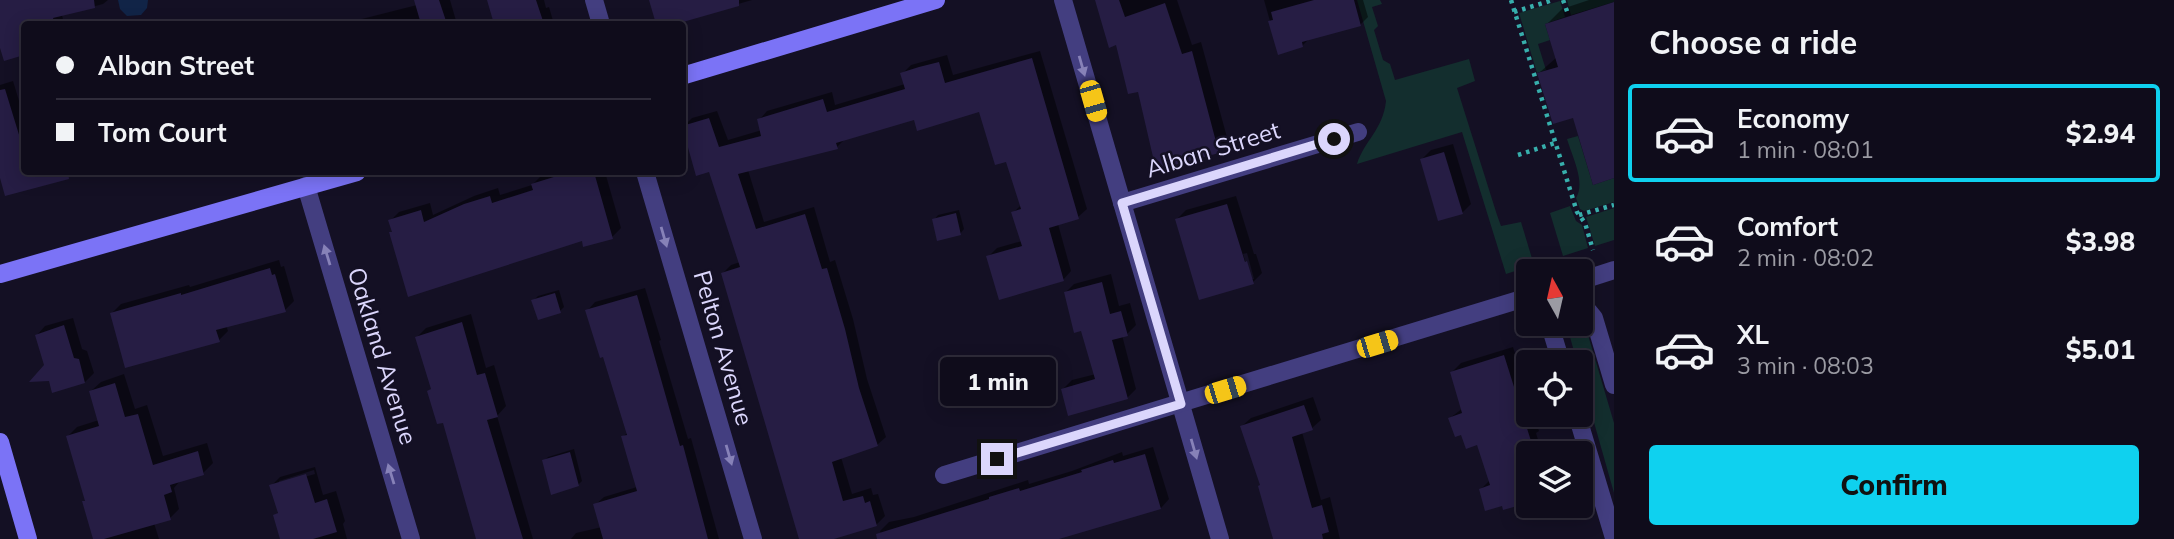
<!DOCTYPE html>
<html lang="en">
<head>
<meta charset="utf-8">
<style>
	:root { --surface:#0f0c1b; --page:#1d1a28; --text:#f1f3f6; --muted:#9b9ba3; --line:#2f2c3a; --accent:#0fd1ef }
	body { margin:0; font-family:Mulish,sans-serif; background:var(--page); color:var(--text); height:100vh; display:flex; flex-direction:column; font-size:26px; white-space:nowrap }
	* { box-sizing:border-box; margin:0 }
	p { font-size:23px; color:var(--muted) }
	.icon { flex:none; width:38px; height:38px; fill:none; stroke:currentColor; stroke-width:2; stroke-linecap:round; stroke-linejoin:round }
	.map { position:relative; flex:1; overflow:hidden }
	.sheet { display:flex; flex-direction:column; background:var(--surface); width:560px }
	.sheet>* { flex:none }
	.top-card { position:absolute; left:21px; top:21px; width:665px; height:154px; border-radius:7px; box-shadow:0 4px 18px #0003,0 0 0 2px var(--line); display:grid; align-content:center; height:154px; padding:0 35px; background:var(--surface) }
	.needle { width:46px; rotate:352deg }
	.buttons { position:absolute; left:1516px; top:259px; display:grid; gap:14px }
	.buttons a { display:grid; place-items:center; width:77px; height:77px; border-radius:7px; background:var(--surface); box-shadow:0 4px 18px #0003,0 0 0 2px var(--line); font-size:35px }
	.end { position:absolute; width:32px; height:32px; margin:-16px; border:9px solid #dbd6fc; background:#111; box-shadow:0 0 0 4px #111 }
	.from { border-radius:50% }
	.bubble { position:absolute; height:49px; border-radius:7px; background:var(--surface); box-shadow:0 4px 18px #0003,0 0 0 2px var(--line); font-size:23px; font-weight:800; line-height:49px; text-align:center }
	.car { position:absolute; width:21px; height:42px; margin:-21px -10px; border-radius:9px; box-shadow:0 0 5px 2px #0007; background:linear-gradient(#f5c518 24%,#345 0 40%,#f5c518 0 76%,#345 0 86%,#f5c518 0) }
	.top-card b { display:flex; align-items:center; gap:24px; height:66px; font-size:26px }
	.top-card b+b { border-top:2px solid var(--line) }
	.top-card i { width:18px; height:18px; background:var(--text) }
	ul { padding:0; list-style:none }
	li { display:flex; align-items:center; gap:21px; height:98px; margin:0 14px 10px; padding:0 21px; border:4px solid transparent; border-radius:7px }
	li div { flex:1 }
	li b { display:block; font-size:26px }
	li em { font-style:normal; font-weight:800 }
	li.current { border-color:var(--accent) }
	li>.icon { width:63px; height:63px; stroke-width:1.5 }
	h2 { padding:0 35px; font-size:32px; line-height:84px }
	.action { display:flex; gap:14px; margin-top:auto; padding:14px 35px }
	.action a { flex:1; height:80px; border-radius:7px; background:var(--accent); color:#111; font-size:28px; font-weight:800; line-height:80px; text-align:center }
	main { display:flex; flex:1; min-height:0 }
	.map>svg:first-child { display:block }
	.green { fill:#132e2e }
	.water { fill:#112447 }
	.shadow { fill:#0007; fill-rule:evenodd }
	.building { fill:#261d44 }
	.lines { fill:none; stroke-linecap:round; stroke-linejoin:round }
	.path { stroke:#37afac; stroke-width:4.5; stroke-dasharray:3.5 5; stroke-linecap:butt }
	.street { stroke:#433e80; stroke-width:18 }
	.secondary { stroke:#7b73f6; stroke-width:18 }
	.oneway { fill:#8782b8 }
	.route { stroke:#dbd6fc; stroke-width:9 }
	.labels { text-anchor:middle; stroke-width:5; stroke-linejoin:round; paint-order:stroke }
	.street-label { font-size:24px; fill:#dbd6fc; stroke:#141024 }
</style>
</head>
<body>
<main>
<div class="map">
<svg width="1614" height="539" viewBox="0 0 1614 539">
	<rect width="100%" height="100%" fill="#141024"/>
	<g class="green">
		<path d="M1357 0H1380L1382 4 1372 7 1378 26 1374 30 1383 60 1390 64 1395 80 1469 59 1475 81 1457 88 1497 215 1501 226 1521 222 1534 265 1506 274 1462 132 1357 164C1364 141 1383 130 1386 101Z"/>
		<path d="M1567 0H1614V2L1571 15Z"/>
		<path d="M1560 1 1565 17 1545 24 1550 40 1538 44 1546 70 1537 73 1519 13Z"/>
		<path d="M1578 136 1593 185 1614 178V202L1584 211 1580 209 1576 198C1586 183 1572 156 1567 139Z"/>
		<path d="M1570 206 1576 221 1582 225 1588 248 1563 256 1550 213Z"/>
		<path d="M1614 208V240L1595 246 1586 217Z"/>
		<path d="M1579 327 1584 329 1588 335 1614 423V493L1580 373V362H1577L1570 337 1572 331Z"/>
	</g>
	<path class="water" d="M118 0H148L147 8 141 15 127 16 120 9Z"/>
	<g class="shadow">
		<path d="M0 0H108L103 4 62 15 64 24H24V53L5 59 0 41Z"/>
		<path d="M415 0H450L457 24H342L417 5Z"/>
		<path d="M489 0H544L546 8 549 7 554 24H487L496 22Z"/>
		<path d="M651 0H752L669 24H658Z"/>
		<path d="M1096 0H1177L1192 45 1201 42 1228 141 1218 151 1139 90Z"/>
		<path d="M1264 0H1363L1368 17 1360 25 1310 38 1302 46 1279 53Z"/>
		<path d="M1589 0H1614V177L1574 116 1539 73 1557 57 1547 24 1562 9Z"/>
		<path d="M185 20 186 24H172Z"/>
		<path d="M1040 51 1087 209 1078 217 1058 224 1071 271 1063 280 988 257 997 248 1022 241 1013 213 1021 205 1007 160 981 110 915 118 845 139 837 147 748 170 764 222 814 207 830 262 835 260 853 319 867 379 886 437 877 445 841 457 852 494 871 488 873 495 878 494 885 516 876 525 832 539H801L723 273 731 265 740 262 711 170 684 126 692 118 717 111 728 140 762 130 759 120 767 111 832 92 835 105 905 84 902 74 911 65 947 55 953 75Z"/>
		<path d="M13 81 24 117V172H51L52 175 0 171V85Z"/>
		<path d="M1453 144 1471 204 1462 213 1422 159 1431 150Z"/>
		<path d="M554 172H605L621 228 612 237 583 239 391 233 393 231 390 221 399 212 430 203 433 215 474 196 498 188 500 195 532 185 542 175Z"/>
		<path d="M1236 196 1254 254H1256L1262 273 1253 282 1177 219 1186 210ZM1247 253 1254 279H1251L1243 254Z"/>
		<path d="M959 210 964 229 960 234 934 220 938 215Z"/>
		<path d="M279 260 281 267 284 266 294 301 285 310 226 325 228 331 219 340 112 313 121 304 189 285 190 287Z"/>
		<path d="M1111 274 1119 306 1130 303 1136 325 1127 334 1122 335 1136 389 1127 398 1063 389 1072 380 1096 374 1082 329 1065 293 1074 284Z"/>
		<path d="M645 288 661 340 659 341 688 439 691 438 719 539H571L576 533 602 527 595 505 604 497 637 487 623 437 628 432 604 355 587 311 595 302Z"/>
		<path d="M559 290 564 307 560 311 533 301 538 296Z"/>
		<path d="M471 314 486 368 494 365 506 406 497 416 533 539H478L445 420 429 391 432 388 417 337 426 328Z"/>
		<path d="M73 318 82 349 87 351 94 373 85 382 50 379 37 335 45 326Z"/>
		<path d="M1513 347 1528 394V415H1534L1539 431 1536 433 1542 453H1528L1503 504 1481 489 1490 480 1478 443 1463 433 1450 418 1463 408 1452 372 1461 363Z"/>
		<path d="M124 374 135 409 147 405 163 456 207 443 213 463 203 473 180 481 174 488 179 509 170 518 154 523 159 539H95L84 502 86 499 68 436 77 427 99 420 91 391 101 382Z"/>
		<path d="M1313 397 1321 420 1312 428 1302 432 1321 500 1330 497 1340 539H1273L1261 485 1242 426 1251 418Z"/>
		<path d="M1153 447 1169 499 1161 508 1053 539H882L880 531 889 522 914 517 1028 480 1029 484 1072 471 1122 452 1123 456Z"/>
		<path d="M574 449 582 481 578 485 544 461 548 457Z"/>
		<path d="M315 467 323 495 336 491 345 521 343 524 347 539H282L275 516 279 511 271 486 280 477ZM314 470 315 474 279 484V481Z"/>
	</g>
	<g class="building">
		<path d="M0 0H94L95 8 53 18 55 24H24V55L4 61 0 48Z"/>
		<path d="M414 0H439L447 24H421Z"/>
		<path d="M487 0H536L544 24H494Z"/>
		<path d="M649 0H739V6L676 24H656Z"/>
		<path d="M1095 0H1119L1125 17 1165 3 1182 54 1192 51 1219 153 1156 170 1138 92 1128 94 1116 45 1109 48Z"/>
		<path d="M1314 0H1354L1361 26 1302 42 1303 47 1278 55 1268 21 1273 20 1271 12Z"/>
		<path d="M1614 2V178L1593 185 1573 118 1553 124 1537 73 1558 67 1545 24Z"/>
		<path d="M1032 58 1079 219 1049 228 1064 281 999 300 986 256 1022 246 1011 212 1021 209 1006 162 995 165 979 112 917 131 914 120 836 143 838 149 738 174 756 229 805 214 822 269 827 268 845 329 859 388 878 446 832 462 843 501 863 496 865 503 870 501 877 526 834 539H799L721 273 740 267 709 172 696 176 682 126 709 118 719 147 761 136 757 119 823 99 827 112 905 89 900 73 919 67 939 62 945 83Z"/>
		<path d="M5 89 24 151V172H68L69 179 5 196 0 178V90Z"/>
		<path d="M1444 152 1463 214 1438 221 1420 159Z"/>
		<path d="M570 172H594L613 239 583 247 582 241 408 297 389 232H392L388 220 421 210 424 222 464 204 490 196 492 203 533 190 531 184Z"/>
		<path d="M1227 204 1245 262 1247 261 1254 284 1199 300 1175 219Z"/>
		<path d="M956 213 961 235 937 241 932 219Z"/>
		<path d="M270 268 272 275 275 274 286 312 216 330 220 342 125 368 110 313 181 293V295Z"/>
		<path d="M1102 282 1110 314 1121 311 1128 336 1112 340 1128 399 1068 416 1061 389 1095 379 1081 331 1074 333 1064 292Z"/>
		<path d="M555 293 561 313 538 320 531 300Z"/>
		<path d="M637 295 680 446 683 445 708 539H603L593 504 637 491 621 436 627 435 603 357 600 358 585 310Z"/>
		<path d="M462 322 477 375 485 373 498 417 487 420 523 539H476L443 423 437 424 427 391 431 389 415 337Z"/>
		<path d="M64 325 74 358 79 359 85 383 52 393 49 381 29 382 44 365 35 335Z"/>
		<path d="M1504 355 1531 441 1528 442V503L1503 510 1502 506 1485 511 1479 489 1490 485 1477 445 1466 449 1461 435 1455 437 1448 418 1462 413 1450 372Z"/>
		<path d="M115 383 125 417 138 414 153 465 198 451 204 475 170 485 172 492 164 495 171 520 104 539H93L82 501H85L66 436 99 426 89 391Z"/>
		<path d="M1304 405 1313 430 1292 437 1312 508 1322 505 1329 532 1322 534 1323 539H1273L1258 486 1260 485 1240 426Z"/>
		<path d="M570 452 579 486 551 495 542 460Z"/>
		<path d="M1145 454 1161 509 1059 539H877L876 534 989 499V497L1019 488 1020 491 1082 472 1081 470 1113 460 1114 463Z"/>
		<path d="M306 474 315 503 327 499 337 532 313 539H280L273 515 278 513 269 485Z"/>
	</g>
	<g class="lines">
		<g class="path">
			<path d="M1511 0 1577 212 1585 223 1593 250"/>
			<path d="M1563 0 1568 14"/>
			<path d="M1514 12 1553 0"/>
			<path d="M1518 155 1555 143"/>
			<path d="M1579 215 1614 205"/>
		</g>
		<g class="street">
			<path d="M594 0 601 24"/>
			<path d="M1063 0 1220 539"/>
			<path d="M645 172 753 539"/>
			<path d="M306 186 411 539"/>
			<path d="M1122 203 1358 132"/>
			<path d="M1580 281 1614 270"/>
			<path d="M1580 301 1594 318 1614 385"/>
			<path d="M1553 324 1551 329 1561 362"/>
			<path d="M1577 415 1614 538"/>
			<path d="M944 475 1528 297"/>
		</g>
		<g class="secondary">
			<path d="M682 76 936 0"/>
			<path d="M0 274 357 172"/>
			<path d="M0 442 28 539"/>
		</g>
	</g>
	<defs><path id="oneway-solid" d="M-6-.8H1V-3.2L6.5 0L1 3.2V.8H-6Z" transform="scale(1.75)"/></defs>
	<g class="oneway">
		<use href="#oneway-solid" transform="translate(1082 66) rotate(74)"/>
		<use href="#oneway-solid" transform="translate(664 237) rotate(74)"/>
		<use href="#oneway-solid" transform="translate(327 255) rotate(-107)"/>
		<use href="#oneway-solid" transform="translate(1194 449) rotate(74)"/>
		<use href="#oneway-solid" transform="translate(729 455) rotate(74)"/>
		<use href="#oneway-solid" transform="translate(391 474) rotate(-107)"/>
	</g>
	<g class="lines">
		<path class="route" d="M997 459 1181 404 1122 203 1334 139"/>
	</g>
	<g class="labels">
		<g class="street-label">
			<text transform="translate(1213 150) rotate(-17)" y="8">Alban Street</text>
			<text transform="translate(723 348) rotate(74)" y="8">Pelton Avenue</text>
			<text transform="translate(382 356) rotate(73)" y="8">Oakland Avenue</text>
		</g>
	</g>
</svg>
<div class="buttons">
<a><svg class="needle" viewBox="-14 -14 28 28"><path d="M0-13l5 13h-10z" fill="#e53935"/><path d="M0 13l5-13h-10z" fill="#9b9ba3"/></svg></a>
<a><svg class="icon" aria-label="locate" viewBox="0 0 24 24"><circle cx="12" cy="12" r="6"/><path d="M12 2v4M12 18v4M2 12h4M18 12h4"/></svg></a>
<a><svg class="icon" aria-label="layers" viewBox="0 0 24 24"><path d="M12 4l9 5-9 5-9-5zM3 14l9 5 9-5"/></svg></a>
</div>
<i class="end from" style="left:1334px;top:139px"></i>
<i class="end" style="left:997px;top:459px"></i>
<div class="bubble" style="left:940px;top:357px;width:116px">1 min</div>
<i class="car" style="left:1093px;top:101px;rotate:164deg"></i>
<i class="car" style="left:1377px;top:344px;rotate:73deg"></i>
<i class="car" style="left:1225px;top:390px;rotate:73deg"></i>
<div class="top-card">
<b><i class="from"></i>Alban Street</b>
<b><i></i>Tom Court</b>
</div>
</div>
<section class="sheet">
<h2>Choose a ride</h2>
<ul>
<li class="current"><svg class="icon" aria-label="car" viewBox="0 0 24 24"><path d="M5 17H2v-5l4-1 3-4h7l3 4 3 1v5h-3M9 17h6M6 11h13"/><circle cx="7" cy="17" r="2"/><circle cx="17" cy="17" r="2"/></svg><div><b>Economy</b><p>1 min · 08:01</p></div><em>$2.94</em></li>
<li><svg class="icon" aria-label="car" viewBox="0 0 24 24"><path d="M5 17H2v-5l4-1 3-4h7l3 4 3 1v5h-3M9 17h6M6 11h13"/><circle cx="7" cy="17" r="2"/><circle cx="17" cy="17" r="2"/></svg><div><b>Comfort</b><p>2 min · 08:02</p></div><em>$3.98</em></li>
<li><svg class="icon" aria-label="car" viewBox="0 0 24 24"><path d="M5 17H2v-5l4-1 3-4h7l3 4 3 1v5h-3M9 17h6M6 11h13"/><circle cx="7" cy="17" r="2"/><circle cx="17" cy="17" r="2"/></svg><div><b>XL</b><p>3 min · 08:03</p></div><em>$5.01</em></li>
</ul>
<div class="action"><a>Confirm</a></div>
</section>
</main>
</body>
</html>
